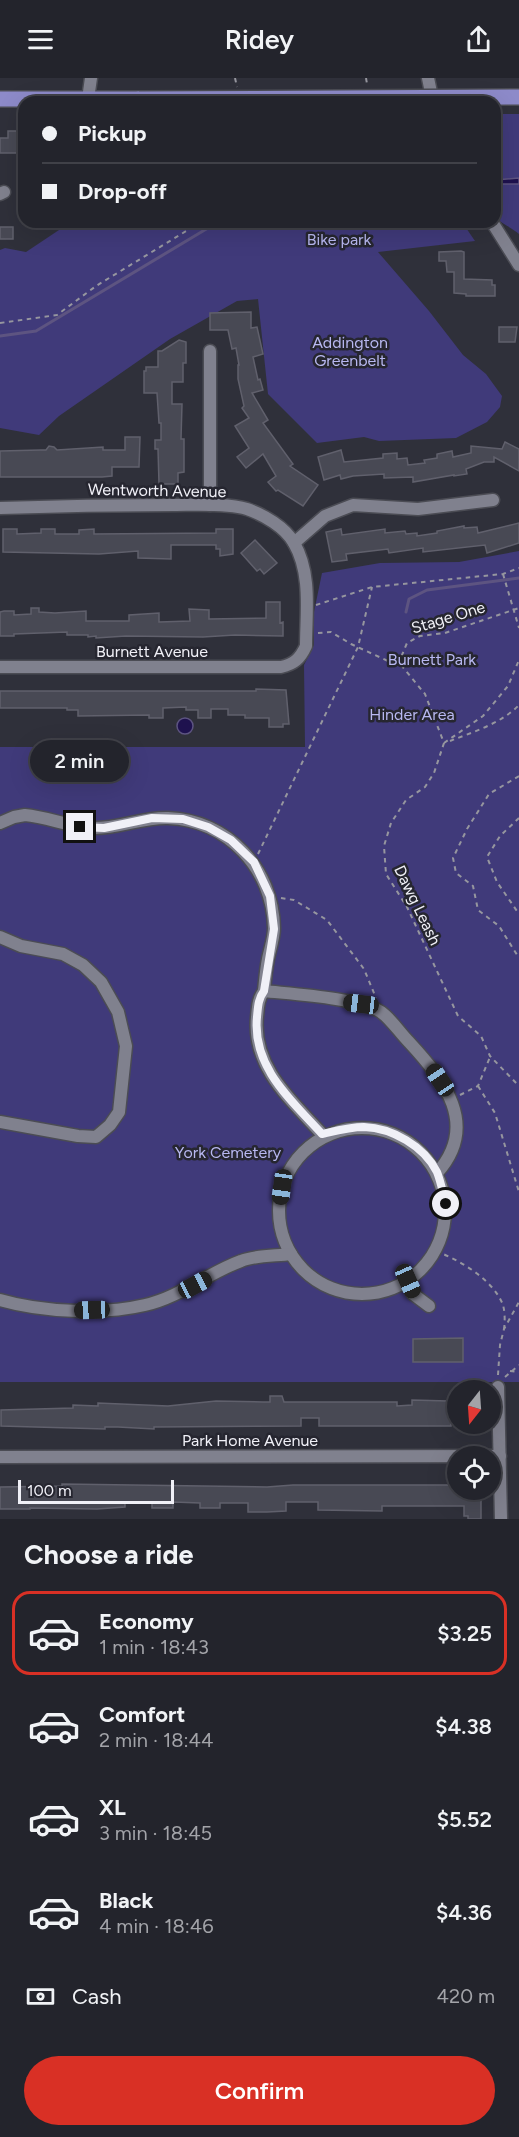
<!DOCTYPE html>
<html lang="en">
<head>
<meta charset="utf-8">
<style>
	:root { --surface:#23242c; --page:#2b2c34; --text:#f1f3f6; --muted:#a3a4a9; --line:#404148; --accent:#d93025 }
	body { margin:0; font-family:Figtree,sans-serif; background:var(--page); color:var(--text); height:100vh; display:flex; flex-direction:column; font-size:22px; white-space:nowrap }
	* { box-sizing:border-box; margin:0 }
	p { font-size:20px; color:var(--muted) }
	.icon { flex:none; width:33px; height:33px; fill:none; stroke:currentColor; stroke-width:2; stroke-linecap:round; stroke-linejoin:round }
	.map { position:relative; height:1441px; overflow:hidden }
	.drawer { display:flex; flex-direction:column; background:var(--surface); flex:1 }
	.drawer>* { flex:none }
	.guide { position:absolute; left:18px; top:18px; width:483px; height:132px; border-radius:18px; box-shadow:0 6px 24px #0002,0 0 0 2px var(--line); display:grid; align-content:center; height:132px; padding:0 24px; background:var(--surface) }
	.needle { width:39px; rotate:197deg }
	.buttons { position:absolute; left:447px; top:1302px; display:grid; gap:12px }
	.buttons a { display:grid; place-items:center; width:54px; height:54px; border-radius:50%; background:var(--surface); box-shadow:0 6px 24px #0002,0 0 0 2px var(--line); font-size:30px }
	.scale { position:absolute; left:18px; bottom:15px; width:156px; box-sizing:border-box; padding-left:6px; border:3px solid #f0f0f7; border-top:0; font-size:16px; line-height:21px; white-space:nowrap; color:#f0f0f7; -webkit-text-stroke:4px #262630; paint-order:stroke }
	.end { position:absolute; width:27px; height:27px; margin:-14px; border:8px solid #f0f0f7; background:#111; box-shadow:0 0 0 3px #111 }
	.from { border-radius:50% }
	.bubble { position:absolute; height:42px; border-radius:21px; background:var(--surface); box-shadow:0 6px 24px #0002,0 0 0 2px var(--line); font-size:20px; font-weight:600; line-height:42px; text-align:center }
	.car { position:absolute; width:18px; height:36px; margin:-18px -9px; border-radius:8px; box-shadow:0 0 4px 2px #0007; background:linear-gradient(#222 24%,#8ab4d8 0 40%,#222 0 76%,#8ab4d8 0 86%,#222 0) }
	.guide b { display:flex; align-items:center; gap:21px; height:57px; font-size:22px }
	.guide b+b { border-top:2px solid var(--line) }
	.guide i { width:15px; height:15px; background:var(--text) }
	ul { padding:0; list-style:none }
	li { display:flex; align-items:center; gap:18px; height:84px; margin:0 12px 9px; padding:0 12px; border:3px solid transparent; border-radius:18px }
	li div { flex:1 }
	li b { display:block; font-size:22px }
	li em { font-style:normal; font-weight:600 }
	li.active { border-color:var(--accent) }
	li>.icon { width:54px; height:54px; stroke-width:1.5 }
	h2 { padding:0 24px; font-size:27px; line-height:72px }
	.pay { display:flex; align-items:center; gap:15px; height:66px; padding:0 24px; font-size:22px }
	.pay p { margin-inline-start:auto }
	.action { display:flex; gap:12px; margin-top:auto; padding:12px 24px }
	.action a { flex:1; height:69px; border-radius:36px; background:var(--accent); color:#fff; font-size:24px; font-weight:600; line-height:69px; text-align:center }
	header { display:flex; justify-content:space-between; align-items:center; height:78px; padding:0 24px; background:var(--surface); font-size:27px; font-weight:600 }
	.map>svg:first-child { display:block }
	.green { fill:#403a7a }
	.water { fill:#1e114e; stroke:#5d5481; stroke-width:1.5 }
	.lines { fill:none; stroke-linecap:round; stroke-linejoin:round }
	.stream { stroke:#5d5481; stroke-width:3 }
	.building { fill:#484954; stroke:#60606c; stroke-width:1.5 }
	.minor-casing { stroke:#4b4c54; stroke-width:15 }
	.major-casing { stroke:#4b4c54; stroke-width:18 }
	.path { stroke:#96969f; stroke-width:2; stroke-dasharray:4.5 4.5; stroke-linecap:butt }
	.minor { stroke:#80818e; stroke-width:12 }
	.major { stroke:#8d8ac9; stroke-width:15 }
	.major-bridge-casing { stroke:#4b4c54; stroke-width:18; stroke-linecap:butt }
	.major-bridge { stroke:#8d8ac9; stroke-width:15 }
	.route { stroke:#f0f0f7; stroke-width:8 }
	.labels { text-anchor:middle; stroke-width:5; stroke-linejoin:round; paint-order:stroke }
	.park-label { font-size:16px; fill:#b8b8f1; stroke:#262630 }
	.street-label { font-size:16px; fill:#f0f0f7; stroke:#262630 }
</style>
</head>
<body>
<header><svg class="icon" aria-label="menu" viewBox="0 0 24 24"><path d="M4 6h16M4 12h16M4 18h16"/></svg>Ridey<svg class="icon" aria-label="share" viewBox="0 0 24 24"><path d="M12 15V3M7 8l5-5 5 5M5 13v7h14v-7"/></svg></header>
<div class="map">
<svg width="519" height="1441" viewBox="0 0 519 1441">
	<rect width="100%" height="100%" fill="#2f303a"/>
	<g class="green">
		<path d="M495 36H519V156C514 151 502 146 495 139Z"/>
		<path d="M71 144H462L475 163 378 174 429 233 463 277 486 296 502 318 500 329 487 344 456 360 379 363 364 359 317 365 268 316 258 221 237 223 170 261 59 338 39 357 0 350V172L5 170 26 174Z"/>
		<path d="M519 473V1304H0V669H305L304 587 314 567V534L322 495 380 485 459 484Z"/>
	</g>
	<g class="water">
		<path d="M519 100V106H495V102Z"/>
		<circle cx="185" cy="648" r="8"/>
	</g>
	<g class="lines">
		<g class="stream">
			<path d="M0 258 36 253 218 144"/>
			<path d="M406 534 409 521 427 512 519 500"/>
		</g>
	</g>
	<g class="building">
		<path d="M8 53H24V75H0V60H8Z"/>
		<rect x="0" y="149" width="13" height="12"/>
		<path d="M461 173 464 174V201L492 202V207H495V218H466V216L454 215V194H447L446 183H439V174Z"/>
		<path d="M251 234V250L257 249 263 276 253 279 258 302 260 301 263 312 252 315 268 342 263 345 293 386 290 388 318 407 303 428 278 412 276 413 268 404 276 398 263 376 246 390 237 379 249 370 235 348 249 340 242 330 244 328 238 301V287H239L236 270 232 271 228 252H210V235Z"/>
		<path d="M499 249H517L515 264H499Z"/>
		<path d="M179 262 186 264V285H183V304H172V326H182L181 361H184V394L178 395V406H159L158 371H155V362H161V345H159L157 315H144V293H146V289H158V273H162Z"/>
		<path d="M125 359H140L139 389H112V398L102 399H0V373L41 372H46L49 368 54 369 57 372 103 369V372H125Z"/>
		<path d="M505 364 519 371V393L494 379V384H484L466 391 467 396 454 398V397L413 404V399L384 400V396L353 398 341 401 340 397 324 402 318 379 341 372 344 384 383 380V376L397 375V381L407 380 408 387 425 385 424 382 437 380V376L452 373 453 379 471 375V368L502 371Z"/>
		<path d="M519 445V465L487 475 485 467 423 474V470L389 475 388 471 346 476 347 482 332 484 326 454 341 451 342 457 385 451V455L405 453 406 456 417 455V458L437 455V453L464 448V450L477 449 478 455Z"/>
		<path d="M3 451H17V456L41 455V451H55V456H79V452L94 451V456L216 455V451H233V476L220 478V471H216V467H171V481L138 480V473L99 476 3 474Z"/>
		<path d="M255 462 277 485 264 496 260 491 257 493 241 475Z"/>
		<path d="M266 524H280V545L283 544V558L235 557 203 559 126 558 96 560V558L88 559V557H67V554L14 556V558H0V534L4 533H14V537L31 536V530H39V534L55 535 86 533V543H129V537L159 535V544L190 543 189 531 209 532V541L266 540Z"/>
		<path d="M256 611 286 612 289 646H283V649H269V640H245V637H228V631H211V640H198V632H186V629L163 630V640H149V637L78 638V632H67V630H0V613H256Z"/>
		<path d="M463 1260V1284H413V1261Z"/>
		<path d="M270 1318H282L284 1324H397V1328L412 1327V1322L448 1323V1336H451V1348H319V1340H301V1348L154 1349V1351L118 1349H105V1351L1 1348V1332L73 1330V1327L98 1328V1325L168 1328 216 1323 263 1324H270Z"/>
		<path d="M62 1406 267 1409 293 1407H458V1412H481V1441H468V1438H464V1428H382V1433L318 1432V1424H286V1433L267 1434H248V1425H220V1430H200V1425L173 1424V1430H152V1424H125V1429L97 1431 30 1430V1431H0V1409L62 1408Z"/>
	</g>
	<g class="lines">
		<g class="minor-casing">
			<g id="minor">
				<path d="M428 0 433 24"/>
				<path d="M88 21 91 0"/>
				<path d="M0 116 4 114"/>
				<path d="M492 144 519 187"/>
				<path d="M210 427V273"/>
				<path d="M0 430C58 428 116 427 174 427 194 427 228 425 247 431 264 437 285 449 294 465 312 496 306 535 306 568 300 581 294 586 281 589H0"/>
				<path d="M294 465 325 438 353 427 418 431 493 422"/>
				<path d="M0 745 14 739 25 737C48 739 69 749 92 750 118 751 142 739 168 740 228 742 273 791 274 850 274 860 270 871 268 881 266 891 265 902 264 913 258 921 258 929 257 939 252 989 291 1022 322 1056"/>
				<path d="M0 859 21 868 63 876 83 887 101 904 118 934 126 968 119 1034 110 1047 96 1059 78 1058 0 1044"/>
				<path d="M264 913C291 916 360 920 381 934 391 941 400 955 409 964 444 1002 480 1047 437 1095"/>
				<circle cx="362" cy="1133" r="83"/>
				<path d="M408 1203 413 1216 429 1228"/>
				<path d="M0 1222C41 1234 103 1237 145 1227 180 1219 208 1195 241 1183 255 1177 275 1178 291 1176"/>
				<path d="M498 1309 501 1441"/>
				<path d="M0 1379 500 1378"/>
			</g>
		</g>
		<g class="major-casing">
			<path id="major" d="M0 21H139"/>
		</g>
		<g class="path">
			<path d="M235 0 237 9"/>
			<path d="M366 0 367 6"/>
			<path d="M231 144 237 146 241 144"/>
			<path d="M418 144 443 147 461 144"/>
			<path d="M0 245 57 237 96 208 201 144"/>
			<path d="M503 496 519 550"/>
			<path d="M316 527 372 509 503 496 519 490"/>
			<path d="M318 555 331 554 351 566 388 583 401 587"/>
			<path d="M401 587 425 616 444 665 434 695 425 709 406 722 391 745 384 768 386 796 407 829 458 938 481 958 490 978 519 1008"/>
			<path d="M401 587 402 577 407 565 420 558 445 555 519 530"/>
			<path d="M450 663C473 654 502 645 519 627"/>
			<path d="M444 665 483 638 508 608 519 582"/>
			<path d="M519 698 489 716 467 751 453 780 456 795 473 808 478 832 499 848 519 880"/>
			<path d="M519 740 500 758 487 779 497 804 519 836"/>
			<path d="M258 776 358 569 372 509"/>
			<path d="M281 820 294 822 327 842 364 891 376 920"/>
			<path d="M478 1008 495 1035 519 1114"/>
			<path d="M460 1017 478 1008 490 979"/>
			<path d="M436 1173C459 1182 493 1201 503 1227 505 1234 505 1244 504 1251"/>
			<path d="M510 1293 519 1294"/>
			<path d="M498 1297 500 1267 504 1251 519 1224"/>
			<path d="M505 1299 519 1287"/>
		</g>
		<use href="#minor" class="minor"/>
		<use href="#major" class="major"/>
		<g class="major-bridge-casing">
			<path id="major-bridge" d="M139 21 519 19"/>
		</g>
		<use href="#major-bridge" class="major-bridge"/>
	</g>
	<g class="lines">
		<path class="route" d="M80 749 104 750 152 740 183 741 208 749 231 762 254 784 270 818 274 851 264 913C258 921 258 929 257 939 252 989 291 1022 322 1056 335 1053 350 1049 364 1049 392 1050 424 1068 437 1094 441 1104 443 1116 446 1126"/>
	</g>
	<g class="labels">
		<g class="park-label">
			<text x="339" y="167">Bike park</text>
			<text x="350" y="270">Addington<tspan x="350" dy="18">Greenbelt</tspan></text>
			<text x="432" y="587">Burnett Park</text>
			<text x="412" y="642">Hinder Area</text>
			<text x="228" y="1080">York Cemetery</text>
		</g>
		<g class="street-label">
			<text transform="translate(157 412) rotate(1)" y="6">Wentworth Avenue</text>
			<text transform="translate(448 539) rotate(-17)" y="6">Stage One</text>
			<text x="152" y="579">Burnett Avenue</text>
			<text transform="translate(418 827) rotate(64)" y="6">Dawg Leash</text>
			<text x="250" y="1368">Park Home Avenue</text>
		</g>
	</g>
</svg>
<div class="buttons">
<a><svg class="needle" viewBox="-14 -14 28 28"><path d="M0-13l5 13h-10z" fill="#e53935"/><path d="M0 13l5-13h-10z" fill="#a3a4a9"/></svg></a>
<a><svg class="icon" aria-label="locate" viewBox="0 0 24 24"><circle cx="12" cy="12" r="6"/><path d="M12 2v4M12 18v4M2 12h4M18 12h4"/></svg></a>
</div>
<div class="scale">100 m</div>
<i class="end from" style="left:446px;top:1126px"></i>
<i class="end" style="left:80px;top:749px"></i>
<div class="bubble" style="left:30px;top:662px;width:99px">2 min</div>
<i class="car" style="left:361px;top:926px;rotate:277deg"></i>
<i class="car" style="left:440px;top:1002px;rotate:326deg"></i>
<i class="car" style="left:282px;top:1109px;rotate:188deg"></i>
<i class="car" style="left:408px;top:1203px;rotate:156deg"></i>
<i class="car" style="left:195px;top:1207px;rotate:62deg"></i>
<i class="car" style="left:92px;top:1232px;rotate:268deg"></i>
<div class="guide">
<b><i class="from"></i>Pickup</b>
<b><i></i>Drop-off</b>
</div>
</div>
<section class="drawer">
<h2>Choose a ride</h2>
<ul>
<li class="active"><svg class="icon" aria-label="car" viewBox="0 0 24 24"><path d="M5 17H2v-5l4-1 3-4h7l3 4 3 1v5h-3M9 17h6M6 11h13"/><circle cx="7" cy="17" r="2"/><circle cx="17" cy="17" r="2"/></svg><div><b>Economy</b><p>1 min · 18:43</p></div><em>$3.25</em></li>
<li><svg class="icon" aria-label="car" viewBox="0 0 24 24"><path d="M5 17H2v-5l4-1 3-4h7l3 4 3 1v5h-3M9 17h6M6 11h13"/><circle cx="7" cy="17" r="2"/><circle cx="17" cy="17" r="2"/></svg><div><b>Comfort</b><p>2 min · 18:44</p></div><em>$4.38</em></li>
<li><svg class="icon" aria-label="car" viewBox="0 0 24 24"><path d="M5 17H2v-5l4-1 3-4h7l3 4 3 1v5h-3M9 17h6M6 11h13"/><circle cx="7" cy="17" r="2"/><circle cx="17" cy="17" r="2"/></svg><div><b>XL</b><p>3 min · 18:45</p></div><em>$5.52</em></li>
<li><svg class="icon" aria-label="car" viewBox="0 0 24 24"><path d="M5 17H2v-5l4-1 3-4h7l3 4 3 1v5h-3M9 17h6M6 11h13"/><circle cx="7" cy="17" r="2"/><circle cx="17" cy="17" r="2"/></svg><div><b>Black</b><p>4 min · 18:46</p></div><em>$4.36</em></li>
</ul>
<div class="pay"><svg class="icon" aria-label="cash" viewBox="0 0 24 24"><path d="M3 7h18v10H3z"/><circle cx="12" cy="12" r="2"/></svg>Cash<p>420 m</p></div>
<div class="action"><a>Confirm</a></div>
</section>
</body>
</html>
